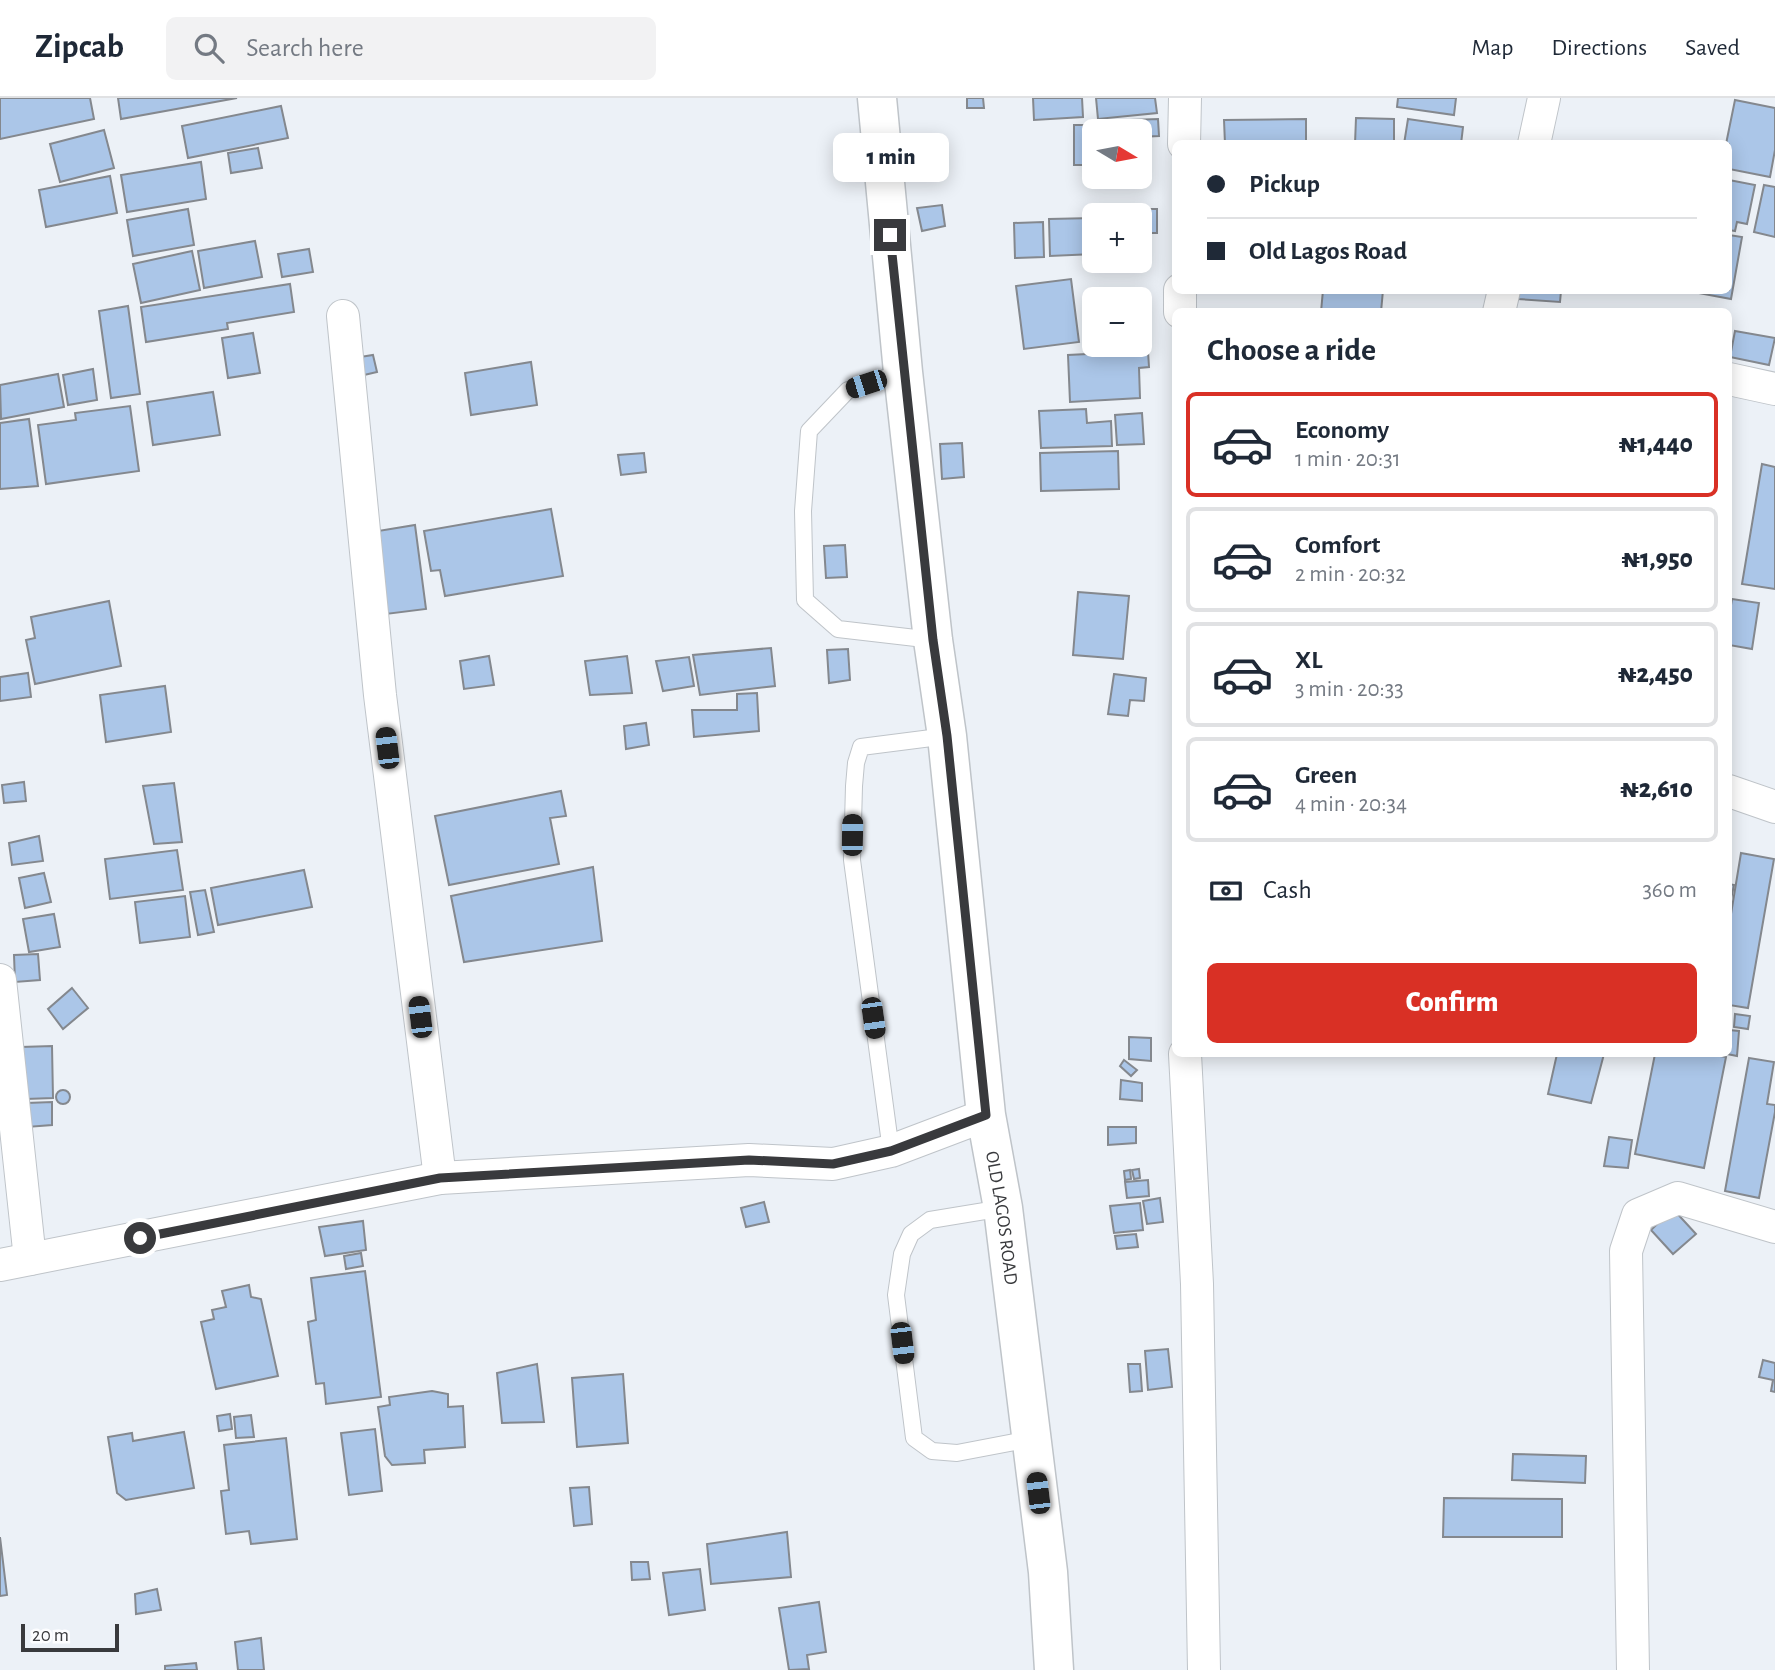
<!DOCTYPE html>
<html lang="en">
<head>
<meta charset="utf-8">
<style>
	:root { --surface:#fff; --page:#f2f2f3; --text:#1f2937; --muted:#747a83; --line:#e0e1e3; --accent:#d93025 }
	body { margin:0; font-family:"Alegreya Sans",sans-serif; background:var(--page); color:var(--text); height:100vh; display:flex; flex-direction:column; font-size:26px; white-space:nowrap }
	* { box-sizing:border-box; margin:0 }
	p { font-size:23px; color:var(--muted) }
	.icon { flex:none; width:38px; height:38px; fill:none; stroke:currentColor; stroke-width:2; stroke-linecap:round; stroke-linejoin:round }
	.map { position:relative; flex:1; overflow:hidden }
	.side { position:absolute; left:1172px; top:210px; width:560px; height:749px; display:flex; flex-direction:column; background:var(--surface); border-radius:10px; box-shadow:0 4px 18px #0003 }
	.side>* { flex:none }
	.top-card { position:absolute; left:1172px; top:42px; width:560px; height:154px; border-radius:10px; box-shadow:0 4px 18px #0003; display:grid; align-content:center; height:154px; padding:0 35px; background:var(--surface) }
	.needle { width:46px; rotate:100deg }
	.controls { position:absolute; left:1082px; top:21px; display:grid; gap:14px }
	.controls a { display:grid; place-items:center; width:70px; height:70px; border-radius:10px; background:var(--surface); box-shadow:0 4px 18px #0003; font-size:35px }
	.scale { position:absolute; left:21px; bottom:18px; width:98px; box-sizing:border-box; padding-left:7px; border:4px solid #393a3d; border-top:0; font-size:19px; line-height:24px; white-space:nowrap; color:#393a3d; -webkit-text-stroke:5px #fcfdff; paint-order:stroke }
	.end { position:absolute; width:32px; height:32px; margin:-16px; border:9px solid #393a3d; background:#fff; box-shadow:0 0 0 4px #fff }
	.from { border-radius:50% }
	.bubble { position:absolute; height:49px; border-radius:10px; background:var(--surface); box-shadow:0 4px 18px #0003; font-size:23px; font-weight:800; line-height:49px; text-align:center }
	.car { position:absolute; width:21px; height:42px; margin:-21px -10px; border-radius:9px; box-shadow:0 0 5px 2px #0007; background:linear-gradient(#222 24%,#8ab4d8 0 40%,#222 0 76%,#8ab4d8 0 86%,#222 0) }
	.top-card b { display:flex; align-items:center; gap:24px; height:66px; font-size:26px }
	.top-card b+b { border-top:2px solid var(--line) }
	.top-card i { width:18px; height:18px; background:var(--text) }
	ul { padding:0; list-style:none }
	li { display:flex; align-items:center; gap:21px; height:105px; margin:0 14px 10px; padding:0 21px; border:4px solid var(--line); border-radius:10px }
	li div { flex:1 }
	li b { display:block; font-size:26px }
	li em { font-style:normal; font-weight:800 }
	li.active { border-color:var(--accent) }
	li>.icon { width:63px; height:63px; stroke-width:1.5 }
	h2 { padding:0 35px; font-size:32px; line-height:84px }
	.pay { display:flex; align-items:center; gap:18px; height:77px; padding:0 35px; font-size:26px }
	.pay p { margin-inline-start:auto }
	.primary-button { display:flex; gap:14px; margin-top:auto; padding:14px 35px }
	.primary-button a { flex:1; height:80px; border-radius:10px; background:var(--accent); color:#fff; font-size:28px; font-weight:800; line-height:80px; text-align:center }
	header { display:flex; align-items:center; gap:42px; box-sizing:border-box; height:98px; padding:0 35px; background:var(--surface); border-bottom:2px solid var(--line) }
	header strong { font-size:33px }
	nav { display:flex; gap:38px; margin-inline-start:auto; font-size:24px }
	.search { width:490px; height:63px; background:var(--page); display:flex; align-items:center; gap:18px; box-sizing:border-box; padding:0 24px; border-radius:10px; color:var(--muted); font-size:26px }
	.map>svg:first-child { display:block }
	.building { fill:#abc6e8; stroke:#84888e; stroke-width:2 }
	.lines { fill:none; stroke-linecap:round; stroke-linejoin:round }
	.service-casing { stroke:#bfc4c9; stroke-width:18 }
	.minor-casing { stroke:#bfc4c9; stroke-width:34 }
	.primary-casing { stroke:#bfc4c9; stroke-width:41 }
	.service { stroke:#fff; stroke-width:16 }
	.minor { stroke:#fff; stroke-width:32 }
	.primary { stroke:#fff; stroke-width:38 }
	.route { stroke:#393a3d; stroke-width:9 }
	.labels { text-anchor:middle; stroke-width:6; stroke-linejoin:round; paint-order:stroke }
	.street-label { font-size:19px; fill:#393a3d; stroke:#fcfdff }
</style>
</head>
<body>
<header>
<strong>Zipcab</strong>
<div class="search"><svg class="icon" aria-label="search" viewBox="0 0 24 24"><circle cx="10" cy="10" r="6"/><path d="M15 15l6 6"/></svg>Search here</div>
<nav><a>Map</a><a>Directions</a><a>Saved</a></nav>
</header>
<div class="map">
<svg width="1775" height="1572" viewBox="0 0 1775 1572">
	<rect width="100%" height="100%" fill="#ecf1f7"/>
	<g class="building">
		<path d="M0 0H90L94 21 0 41Z"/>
		<path d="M118 0H237L121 21Z"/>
		<path d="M967 0H983L984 10H967Z"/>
		<path d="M1033 0H1082L1083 19 1034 22Z"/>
		<path d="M1096 0H1155L1157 15 1098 21Z"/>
		<path d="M1398 0H1456L1454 17 1397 9Z"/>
		<path d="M1735 2 1775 10V52L1770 79 1729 71V46H1726Z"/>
		<path d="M281 8 288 40 188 60 182 28Z"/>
		<path d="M1356 20 1394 21V46H1355Z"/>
		<path d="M1158 21 1159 38 1139 39V33H1131V22Z"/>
		<path d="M1306 21V46H1225L1224 22Z"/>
		<path d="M1408 21 1463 29 1461 46H1404Z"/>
		<path d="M1074 27H1127V33H1094V67H1074Z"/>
		<path d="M104 32 114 70 60 84 50 46Z"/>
		<path d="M258 50 262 70 231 75 228 55Z"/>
		<path d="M201 64 206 101 127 114 121 77Z"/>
		<path d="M110 78 117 115 46 129 39 92Z"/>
		<path d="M1729 82 1755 87 1747 126 1737 124 1735 133 1729 132Z"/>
		<path d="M1764 87 1775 89V139L1754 134Z"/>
		<path d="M942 107 945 128 922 133 917 110Z"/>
		<path d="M188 111 194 147 133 158 127 122Z"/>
		<path d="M1135 111H1157V135H1139V117H1135Z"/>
		<path d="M1094 120V156L1050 158 1049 121Z"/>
		<path d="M1043 124 1044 159 1015 160 1014 125Z"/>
		<path d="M1729 137 1742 139 1731 201 1693 194V192H1729Z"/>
		<path d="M255 143 262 179 204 190 198 153Z"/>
		<path d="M309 151 313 174 282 179 278 156Z"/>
		<path d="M192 153 200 192 141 205 133 166Z"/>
		<path d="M1071 181 1079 244 1024 251 1016 188Z"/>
		<path d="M290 186 294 214 227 225 228 231 146 244 141 209Z"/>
		<path d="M1323 192H1383L1381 214H1321Z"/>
		<path d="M1518 192H1586L1585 195 1561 193 1560 204 1518 201Z"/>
		<path d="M128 208 140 296 111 300 99 213Z"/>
		<path d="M1139 212H1146L1147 244H1139Z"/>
		<path d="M1735 233 1775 240 1769 267 1730 259Z"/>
		<path d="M253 235 260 275 228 280 222 240Z"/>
		<path d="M1148 253 1149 269 1139 270 1140 300 1070 304 1068 257Z"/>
		<path d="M373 257 377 274 364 277 360 259Z"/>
		<path d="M531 264 537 307 471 317 465 275Z"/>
		<path d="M93 271 97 302 68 307 63 277Z"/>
		<path d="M58 276 64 309 1 321 0 287Z"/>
		<path d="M213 294 220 337 153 347 147 304Z"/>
		<path d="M130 308 139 373 46 386 38 327 76 322 75 315Z"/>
		<path d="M1086 311 1087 325 1111 323 1112 348 1041 350 1039 313Z"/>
		<path d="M1142 315 1144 346 1117 347 1115 317Z"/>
		<path d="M29 321 38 388 0 391V325Z"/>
		<path d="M962 345 964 379 942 381 940 346Z"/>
		<path d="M1118 353 1119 391 1041 393 1040 355Z"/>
		<path d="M644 355 646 374 621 377 618 357Z"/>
		<path d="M1762 366 1775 369V491L1742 486Z"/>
		<path d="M551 411 563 478 445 498 440 472 431 473 424 433Z"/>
		<path d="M415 427 426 511 386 516 372 434Z"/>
		<path d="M845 447 847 479 826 480 824 448Z"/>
		<path d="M1078 494 1129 498 1123 561 1073 557Z"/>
		<path d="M1732 501 1759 505 1752 551 1729 547V519Z"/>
		<path d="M109 503 121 568 35 586 26 542 35 540 31 519Z"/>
		<path d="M771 550 775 588 700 597 693 557Z"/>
		<path d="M848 551 850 582 829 585 827 552Z"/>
		<path d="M489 558 494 587 464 591 460 563Z"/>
		<path d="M627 558 632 595 590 597 585 563Z"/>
		<path d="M689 559 694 588 663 593 656 563Z"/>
		<path d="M28 575 31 599 0 603V579Z"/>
		<path d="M1114 576 1146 580 1144 603 1130 602 1128 618 1108 616Z"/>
		<path d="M165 588 171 634 106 644 100 597Z"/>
		<path d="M757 595 759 633 694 639 692 612H737V596Z"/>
		<path d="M646 625 649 647 626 651 624 628Z"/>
		<path d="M24 684 26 703 4 705 2 687Z"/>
		<path d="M174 685 182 744 154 746 143 688Z"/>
		<path d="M561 693 566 718 550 720 559 766 449 787 435 718Z"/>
		<path d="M39 738 43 763 12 767 9 745Z"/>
		<path d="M177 752 183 792 110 801 105 761Z"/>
		<path d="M1741 755 1774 761 1748 910 1729 907V828Z"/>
		<path d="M593 769 602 843 464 864 451 798Z"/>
		<path d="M304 772 312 809 218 827 211 790Z"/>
		<path d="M44 775 51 804 25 810 19 780Z"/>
		<path d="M1729 786 1734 787 1729 811Z"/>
		<path d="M205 792 214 834 198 837 190 794Z"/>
		<path d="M185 798 190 839 140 845 135 804Z"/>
		<path d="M54 816 60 849 29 854 23 821Z"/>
		<path d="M38 856 40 882 15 884 14 857Z"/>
		<path d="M72 890 88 910 63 931 48 911Z"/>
		<path d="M1735 916 1750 918 1748 931 1734 929Z"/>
		<path d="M1729 932 1739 933 1737 958 1727 956H1729Z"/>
		<path d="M1129 939 1151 940V963L1129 961Z"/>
		<path d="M52 948 53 1000 26 1001 21 949Z"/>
		<path d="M1557 956H1604L1591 1005 1548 996Z"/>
		<path d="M1655 956H1708L1726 959 1704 1070 1635 1056Z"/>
		<path d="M1749 960 1774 964 1767 1006 1775 1007V1014L1759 1100 1725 1093Z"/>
		<path d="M1124 962 1137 972 1131 978 1120 968Z"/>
		<path d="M1121 982 1142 985V1003L1120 1001Z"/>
		<circle cx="63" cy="999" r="7"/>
		<path d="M52 1004V1027L27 1029V1005Z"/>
		<path d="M1108 1029H1136V1045L1108 1047Z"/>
		<path d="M1609 1039 1632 1042 1628 1070 1604 1068Z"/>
		<path d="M1139 1071 1140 1080 1134 1081 1132 1072Z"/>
		<path d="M1130 1072 1131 1081 1125 1082 1124 1073Z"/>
		<path d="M1148 1082 1149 1098 1127 1100 1125 1084Z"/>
		<path d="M1160 1100 1163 1124 1147 1126 1143 1103Z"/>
		<path d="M764 1104 769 1124 746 1129 741 1110Z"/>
		<path d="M1140 1105 1143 1132 1114 1135 1110 1108Z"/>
		<path d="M1673 1111 1696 1136 1673 1156 1651 1132Z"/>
		<path d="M363 1123 366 1152 325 1158 319 1129Z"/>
		<path d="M1136 1136 1138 1149 1117 1151 1115 1138Z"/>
		<path d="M361 1155 363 1168 346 1171 344 1158Z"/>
		<path d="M365 1173 381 1299 326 1306 324 1285 316 1286 308 1224 316 1222 311 1180Z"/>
		<path d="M249 1187 251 1199 261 1201 278 1278 216 1291 201 1224 214 1221 212 1212 226 1209 222 1193Z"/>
		<path d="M1168 1251 1172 1289 1148 1292 1145 1253Z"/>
		<path d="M1763 1262 1775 1265V1294L1771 1293 1773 1282 1759 1279Z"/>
		<path d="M537 1266 544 1324 502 1325 497 1275Z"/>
		<path d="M1128 1266H1140L1142 1293 1130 1294Z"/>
		<path d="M623 1276 628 1345 577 1349 572 1280Z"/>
		<path d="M432 1293 448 1296V1309L463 1308 465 1349 424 1352 425 1365 392 1367 385 1358 378 1309 390 1307 389 1299Z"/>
		<path d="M230 1316 232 1331 219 1333 217 1318Z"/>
		<path d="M251 1317 254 1339 236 1340 234 1319Z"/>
		<path d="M375 1331 382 1393 349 1397 341 1335Z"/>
		<path d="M184 1334 194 1390 126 1402 117 1395 108 1339 132 1335 133 1343Z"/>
		<path d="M286 1340 297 1441 251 1446 249 1433 226 1436 221 1393 229 1392 224 1347Z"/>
		<path d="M1513 1356 1586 1358 1585 1385 1512 1382Z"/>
		<path d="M589 1389 592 1426 574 1428 570 1390Z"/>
		<path d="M1444 1400 1562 1401V1439H1443Z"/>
		<path d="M787 1434 791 1479 711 1486 707 1446Z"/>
		<path d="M0 1439 7 1497 0 1498Z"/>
		<path d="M631 1464H648L650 1481 632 1482Z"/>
		<path d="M700 1471 705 1512 669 1517 663 1475Z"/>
		<path d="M157 1491 161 1512 136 1516 135 1496Z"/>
		<path d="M819 1504 826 1554 807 1557 809 1571 789 1572 779 1510Z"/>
		<path d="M261 1540 264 1572H238L235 1544Z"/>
		<path d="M196 1565 197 1572H165V1568Z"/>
	</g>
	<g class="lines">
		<g class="service-casing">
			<g id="service">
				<path d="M903 274 848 292 809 333 803 413 805 502 838 531 933 542"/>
				<path d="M891 1053 852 762 854 688 856 665 861 649 947 638"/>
				<path d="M1003 1110 930 1122 911 1136 902 1156 896 1197 914 1340 932 1353 957 1355 1031 1341"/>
			</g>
		</g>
		<g class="minor-casing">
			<g id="minor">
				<path d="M1184 46 1185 0"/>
				<path d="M1534 46 1544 0"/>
				<path d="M1180 214V192"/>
				<path d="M1499 214 1504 192"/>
				<path d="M343 218 380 597 440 1080"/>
				<path d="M1729 281 1775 291"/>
				<path d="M1729 693 1775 709"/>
				<path d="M0 882 30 1161"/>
				<path d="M1185 956 1197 1186 1204 1572"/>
				<path d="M0 1167 440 1080 749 1062 833 1066 891 1053 986 1017"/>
				<path d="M1633 1572 1626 1153 1638 1117 1678 1100 1775 1129"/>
			</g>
		</g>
		<g class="primary-casing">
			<g id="primary">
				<path id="s1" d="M877 0 903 274 933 542 947 638 986 1017 1003 1110 1048 1474 1054 1572"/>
			</g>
		</g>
		<use href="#service" class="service"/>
		<use href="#minor" class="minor"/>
		<use href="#primary" class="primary"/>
	</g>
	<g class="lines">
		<path class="route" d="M140 1140 440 1080 749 1062 833 1066 891 1053 986 1017 947 638 933 542 890 137"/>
	</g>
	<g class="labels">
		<g class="street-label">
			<text dy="7" stroke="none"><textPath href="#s1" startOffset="1127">OLD LAGOS ROAD</textPath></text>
		</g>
	</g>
</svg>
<div class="controls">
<a><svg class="needle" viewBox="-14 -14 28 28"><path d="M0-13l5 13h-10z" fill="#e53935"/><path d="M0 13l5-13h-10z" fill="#747a83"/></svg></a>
<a>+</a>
<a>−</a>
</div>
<div class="scale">20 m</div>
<i class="end from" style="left:140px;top:1140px"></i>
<i class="end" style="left:890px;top:137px"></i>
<div class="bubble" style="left:833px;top:35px;width:116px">1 min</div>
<i class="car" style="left:866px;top:286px;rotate:252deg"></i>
<i class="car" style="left:387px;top:650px;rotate:353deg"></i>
<i class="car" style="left:852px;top:737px;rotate:1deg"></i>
<i class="car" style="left:420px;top:919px;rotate:353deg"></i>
<i class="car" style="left:873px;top:920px;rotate:172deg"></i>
<i class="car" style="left:902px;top:1245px;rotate:173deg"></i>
<i class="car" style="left:1038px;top:1395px;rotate:353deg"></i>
<div class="top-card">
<b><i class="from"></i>Pickup</b>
<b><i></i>Old Lagos Road</b>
</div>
<section class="side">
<h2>Choose a ride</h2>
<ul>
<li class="active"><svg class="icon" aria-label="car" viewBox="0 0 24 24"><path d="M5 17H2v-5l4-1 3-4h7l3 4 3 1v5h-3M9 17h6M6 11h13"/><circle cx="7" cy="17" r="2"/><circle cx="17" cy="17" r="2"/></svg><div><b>Economy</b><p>1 min · 20:31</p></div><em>₦1,440</em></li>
<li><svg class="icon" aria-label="car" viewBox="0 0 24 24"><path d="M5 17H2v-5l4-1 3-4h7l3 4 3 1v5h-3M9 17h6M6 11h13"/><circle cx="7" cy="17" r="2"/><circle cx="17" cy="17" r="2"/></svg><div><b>Comfort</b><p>2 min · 20:32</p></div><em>₦1,950</em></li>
<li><svg class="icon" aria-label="car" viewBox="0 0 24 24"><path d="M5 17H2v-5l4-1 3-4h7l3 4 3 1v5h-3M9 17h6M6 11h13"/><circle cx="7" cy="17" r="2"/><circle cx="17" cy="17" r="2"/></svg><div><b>XL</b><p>3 min · 20:33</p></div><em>₦2,450</em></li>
<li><svg class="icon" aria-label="car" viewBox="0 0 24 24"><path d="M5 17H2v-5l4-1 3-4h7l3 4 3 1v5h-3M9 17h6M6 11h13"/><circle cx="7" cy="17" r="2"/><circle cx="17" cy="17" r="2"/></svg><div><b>Green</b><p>4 min · 20:34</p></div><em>₦2,610</em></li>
</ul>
<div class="pay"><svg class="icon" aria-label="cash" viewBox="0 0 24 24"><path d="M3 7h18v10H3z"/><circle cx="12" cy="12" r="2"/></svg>Cash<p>360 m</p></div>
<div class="primary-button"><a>Confirm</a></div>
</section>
</div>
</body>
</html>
